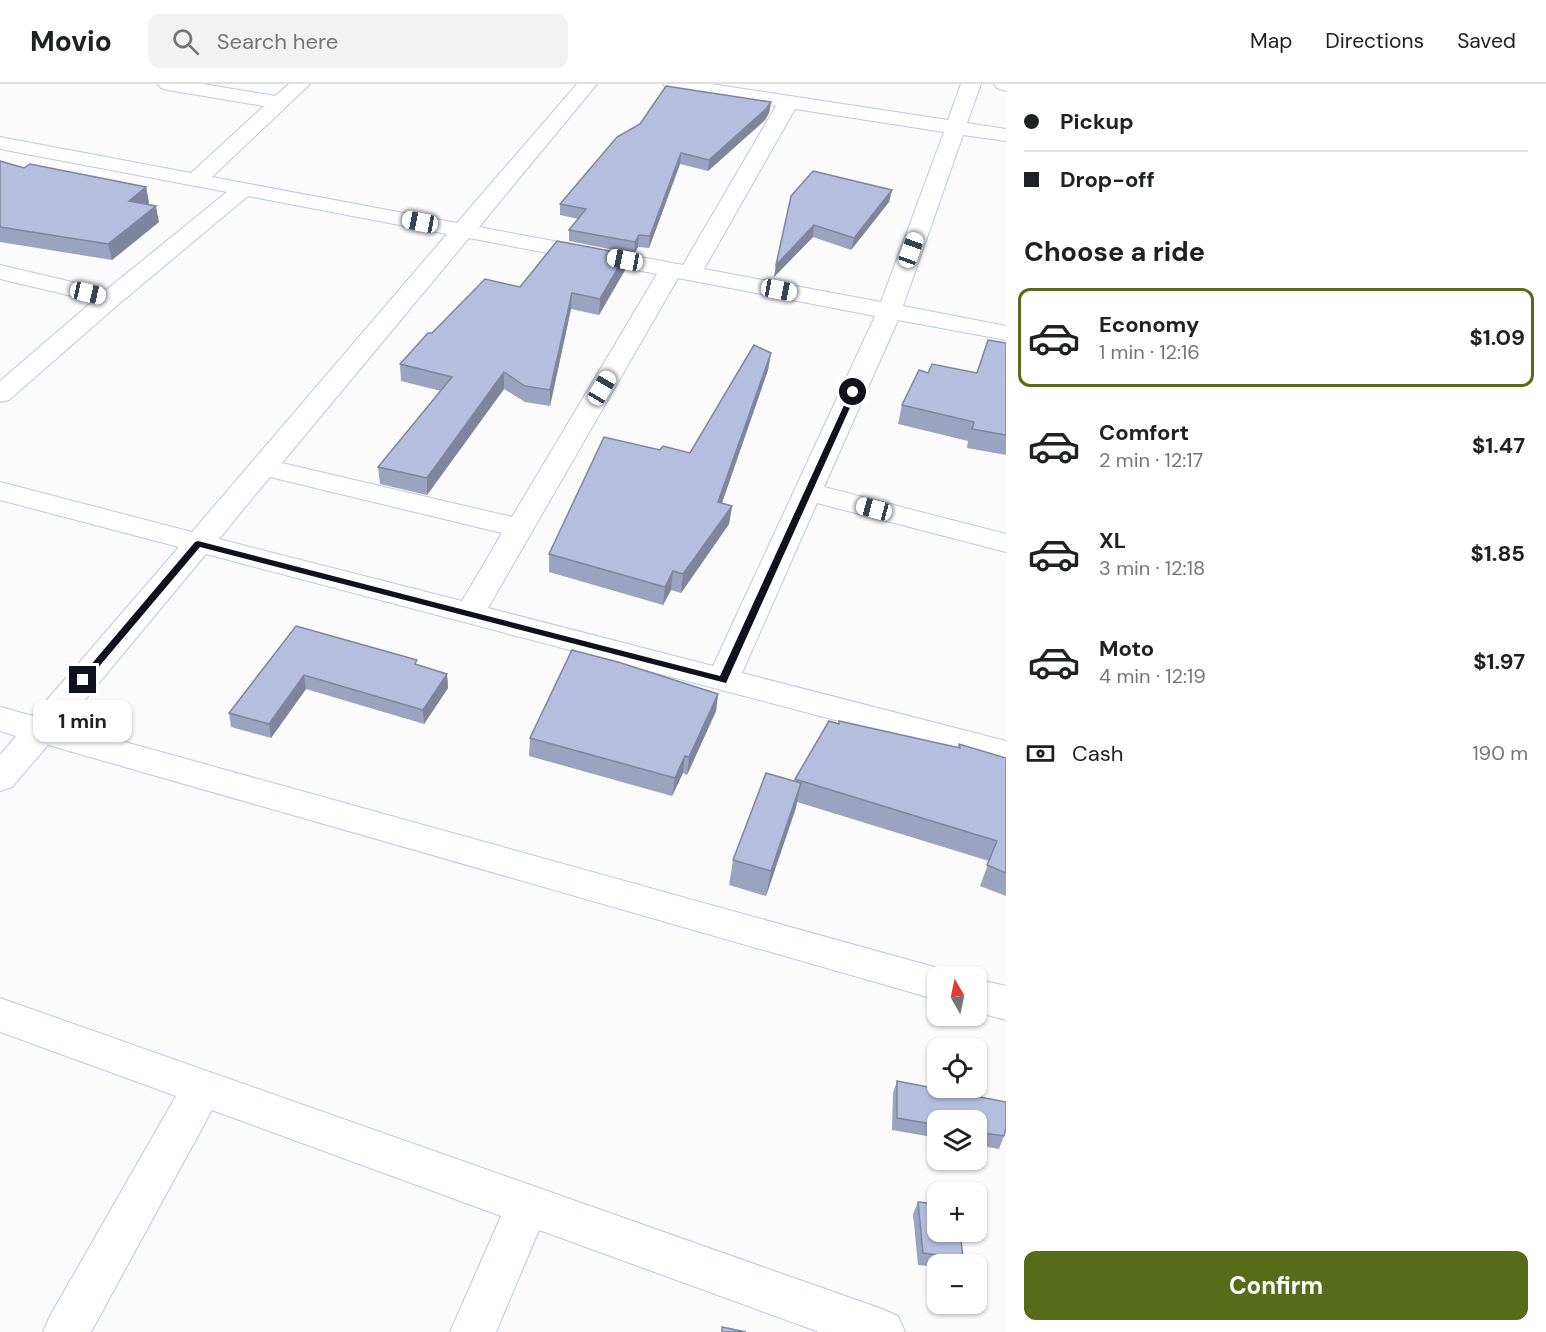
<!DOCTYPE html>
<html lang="en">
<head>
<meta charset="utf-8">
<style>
	:root { --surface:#fff; --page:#f2f2f2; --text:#202124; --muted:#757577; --line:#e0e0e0; --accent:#586b18 }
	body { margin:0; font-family:"DM Sans",sans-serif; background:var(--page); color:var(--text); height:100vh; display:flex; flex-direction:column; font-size:22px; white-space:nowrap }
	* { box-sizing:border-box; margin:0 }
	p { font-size:20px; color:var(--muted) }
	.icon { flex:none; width:33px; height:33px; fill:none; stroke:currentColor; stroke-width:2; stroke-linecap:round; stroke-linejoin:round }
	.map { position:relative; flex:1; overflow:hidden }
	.drawer { display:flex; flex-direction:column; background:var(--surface); width:540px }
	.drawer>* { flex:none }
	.hud { display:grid; align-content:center; height:132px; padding:0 18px; background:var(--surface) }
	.needle { width:39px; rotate:351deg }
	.tools { position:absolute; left:927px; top:882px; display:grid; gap:12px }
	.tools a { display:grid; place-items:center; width:60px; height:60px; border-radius:12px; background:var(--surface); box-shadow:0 2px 4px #0004; font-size:30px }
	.end { position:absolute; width:27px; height:27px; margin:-14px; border:8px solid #0f121d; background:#fff; box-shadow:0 0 0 3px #fff }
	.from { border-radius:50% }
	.bubble { position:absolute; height:42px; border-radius:12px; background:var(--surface); box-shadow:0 2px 4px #0004; font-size:20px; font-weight:700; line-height:42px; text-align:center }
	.car { position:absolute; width:18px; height:36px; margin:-18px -9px; border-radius:8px; box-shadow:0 0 4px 2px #0007; background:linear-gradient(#fff 24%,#345 0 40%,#fff 0 76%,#345 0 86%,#fff 0) }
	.hud b { display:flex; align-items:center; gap:21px; height:57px; font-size:22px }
	.hud b+b { border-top:2px solid var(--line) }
	.hud i { width:15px; height:15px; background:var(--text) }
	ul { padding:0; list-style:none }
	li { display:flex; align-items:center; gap:18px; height:99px; margin:0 12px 9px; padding:0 6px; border:3px solid transparent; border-radius:12px }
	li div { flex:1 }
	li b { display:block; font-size:22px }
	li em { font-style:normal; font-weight:700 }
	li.on { border-color:var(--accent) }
	li>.icon { width:54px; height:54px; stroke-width:1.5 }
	h2 { padding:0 18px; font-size:27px; line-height:72px }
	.pay { display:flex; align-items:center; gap:15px; height:66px; padding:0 18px; font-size:22px }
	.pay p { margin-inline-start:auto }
	.cta { display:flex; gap:12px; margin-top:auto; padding:12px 18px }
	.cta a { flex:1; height:69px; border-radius:12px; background:var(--accent); color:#fff; font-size:24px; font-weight:700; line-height:69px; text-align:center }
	header { display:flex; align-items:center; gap:36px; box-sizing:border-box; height:84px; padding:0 30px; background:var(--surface); border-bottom:2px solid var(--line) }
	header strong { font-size:28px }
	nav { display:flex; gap:33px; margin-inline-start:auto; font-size:21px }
	.search { width:420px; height:54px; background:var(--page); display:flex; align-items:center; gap:15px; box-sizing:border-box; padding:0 21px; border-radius:12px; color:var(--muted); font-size:22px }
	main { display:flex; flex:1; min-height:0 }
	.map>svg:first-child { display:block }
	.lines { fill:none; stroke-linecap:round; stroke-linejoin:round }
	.street-casing { stroke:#bdc7e7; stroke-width:2 }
	.street { fill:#fff; fill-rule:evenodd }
	.wall { fill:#9ca3c0 }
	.shaded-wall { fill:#7f859c }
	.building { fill:#b5bedf; stroke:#7f859c; stroke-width:1.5 }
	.route { fill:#0f121d }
</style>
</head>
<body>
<header>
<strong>Movio</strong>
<div class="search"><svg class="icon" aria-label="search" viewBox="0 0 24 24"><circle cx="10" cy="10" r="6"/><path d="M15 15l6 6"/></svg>Search here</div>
<nav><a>Map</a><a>Directions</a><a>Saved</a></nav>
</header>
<main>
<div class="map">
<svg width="1006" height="1248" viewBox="0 0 1006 1248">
	<rect width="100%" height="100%" fill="#fbfbfb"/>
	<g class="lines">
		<g class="street-casing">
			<g id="street">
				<path d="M158 0H203L275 12 289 0H310L212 93 457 139 577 0H597L479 143 683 181 776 22 673 6 666 4 663 0H711L948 36 961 0H981L967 39 1006 45V57L963 51 903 222 1006 242V256L898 236 824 403 1006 450V468L817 419 742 589 1006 657V681L206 470 64 641 952 888 954 892H938V916L48 661 12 703 0 707V671L16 652 0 647V623L33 632 179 463 0 416V398L192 448 447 150 248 112 120 219 9 316 0 318V297L93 217 0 195V181L106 206 227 108 0 65V53L191 89 264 22 168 6 161 4ZM795 25 944 48 881 218 704 185ZM469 154 657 190 512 433 282 379ZM678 194 875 232 713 582 488 524ZM270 393 502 449 462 517 219 455Z"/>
				<path d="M994 0H1006V7L997 4Z"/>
				<path d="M976 895 1006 902V936L976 928Z"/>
				<path d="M0 914 882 1225 898 1232 905 1248H819L539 1146 496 1248H450L501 1132 212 1026 91 1248H43L50 1232 176 1012 0 948Z"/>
			</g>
		</g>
		<use href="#street" class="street"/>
	</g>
	<g class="wall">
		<path d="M771 18 769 29 765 36 708 87 680 80 649 164 638 163 634 170 569 157V146L578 135 560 131V120Z"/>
		<path d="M0 77 24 84 146 103 149 119 148 120 159 138 112 176 0 158Z"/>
		<path d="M892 106 889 118 851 166 813 153 774 193 791 112Z"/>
		<path d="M625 186 599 231 571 225 550 322 525 318 504 305 427 411 380 400 378 383 441 307 401 297 400 280 432 249 520 203Z"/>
		<path d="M1006 259V371L967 364 968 357 898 340 902 321 928 289H977Z"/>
		<path d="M771 269 768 286 722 419 732 422 729 440 681 509 671 506 663 521 549 488V470L660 366 690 369Z"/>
		<path d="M296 542 447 590 448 604 424 640 306 605 271 654 231 643 229 629Z"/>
		<path d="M718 610 716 627 687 691 683 689 672 712 529 672 530 654Z"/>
		<path d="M839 640 958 663 959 660 1006 674V812L980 802 989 777 797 718 766 812 729 801 733 776Z"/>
		<path d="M897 997 1006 1018V1044L1004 1052 999 1065 976 1061V1036H938V1054L892 1046 893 1009Z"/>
		<path d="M918 1118 963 1174 960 1180H938V1183L918 1181 913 1130Z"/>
	</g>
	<g class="shaded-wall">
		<path d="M771 18 769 29 765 36 708 87 709 76Z"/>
		<path d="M681 69 680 80 649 164 650 152Z"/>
		<path d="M146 103 149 119 132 133 129 117Z"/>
		<path d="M892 106 889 118 851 166 854 154Z"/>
		<path d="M156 122 159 138 112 176 108 160Z"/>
		<path d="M814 141 813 153 774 193 776 181Z"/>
		<path d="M639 151 638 163 634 170 635 158Z"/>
		<path d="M626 170 625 186 599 231 600 215Z"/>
		<path d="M572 209 571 225 550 322V306Z"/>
		<path d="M771 269 768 286 716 436 718 418Z"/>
		<path d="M504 288V305L427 411V394Z"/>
		<path d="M732 422 729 440 681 509 683 490Z"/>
		<path d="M673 487 671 506 663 521 665 503Z"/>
		<path d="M447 590 448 604 424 640 423 626Z"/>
		<path d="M304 591 306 605 271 654 269 640Z"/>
		<path d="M718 610 716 627 687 691 689 673Z"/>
		<path d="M685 672 683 689 672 712 675 694Z"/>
		<path d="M801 699 796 724 766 812 771 787Z"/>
	</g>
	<g class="building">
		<path d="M666 2 771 18 766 25 709 76 681 69 650 152 639 151 635 158 569 146 586 125 560 120 617 53 640 40Z"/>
		<path d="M0 77 24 84 30 80 146 103 129 117 156 122 108 160 0 143Z"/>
		<path d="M813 87 892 106 854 154 814 141 776 181 791 112Z"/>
		<path d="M557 157 626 170 600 215 572 209 550 306 525 302 504 288 427 394 378 383 452 293 400 280 428 249H432L485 195 520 203Z"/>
		<path d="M988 256 1006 259V351L972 345 974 338 902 321 919 286 928 289 932 280 977 289Z"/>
		<path d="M754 261 771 269 718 418 732 422 683 490 673 487 665 503 549 470 604 353 660 366 663 362 690 369Z"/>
		<path d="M296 542 417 576 415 580 447 590 423 626 304 591 269 640 229 629Z"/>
		<path d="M572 566 618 578 718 610 689 673 685 672 675 694 530 654Z"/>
		<path d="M829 637 839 640V637L960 664 959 660 1006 674V789L987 781 997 757 795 695Z"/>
		<path d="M766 689 801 699 771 787 733 776Z"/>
		<path d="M897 997 1006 1018V1044L1004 1052 976 1048V1036H938V1041L897 1034Z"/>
		<path d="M918 1118 938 1120V1148H960L963 1174 923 1169Z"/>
		<path d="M722 1243 746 1248H722Z"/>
	</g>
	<path class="route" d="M851 306 857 308 726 599 200 463 86 598H79L78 596 195 458 198 457 720 592Z"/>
</svg>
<div class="tools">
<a><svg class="needle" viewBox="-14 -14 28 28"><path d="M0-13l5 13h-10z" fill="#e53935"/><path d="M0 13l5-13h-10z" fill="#757577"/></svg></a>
<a><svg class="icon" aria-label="locate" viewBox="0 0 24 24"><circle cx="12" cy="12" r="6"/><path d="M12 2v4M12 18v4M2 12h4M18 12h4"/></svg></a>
<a><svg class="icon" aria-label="layers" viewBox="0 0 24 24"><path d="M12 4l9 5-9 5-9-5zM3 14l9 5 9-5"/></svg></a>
<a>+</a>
<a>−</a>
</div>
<i class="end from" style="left:853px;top:308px"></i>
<i class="end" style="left:83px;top:596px"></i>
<div class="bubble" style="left:33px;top:616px;width:99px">1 min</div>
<i class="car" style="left:420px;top:138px;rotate:281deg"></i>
<i class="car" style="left:911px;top:166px;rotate:20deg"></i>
<i class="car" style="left:625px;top:176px;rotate:281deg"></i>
<i class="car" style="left:779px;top:206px;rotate:101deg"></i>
<i class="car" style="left:88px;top:209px;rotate:103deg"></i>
<i class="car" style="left:602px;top:304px;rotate:30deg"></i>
<i class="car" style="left:874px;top:425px;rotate:285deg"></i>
</div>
<section class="drawer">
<div class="hud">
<b><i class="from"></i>Pickup</b>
<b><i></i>Drop-off</b>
</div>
<h2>Choose a ride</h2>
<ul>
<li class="on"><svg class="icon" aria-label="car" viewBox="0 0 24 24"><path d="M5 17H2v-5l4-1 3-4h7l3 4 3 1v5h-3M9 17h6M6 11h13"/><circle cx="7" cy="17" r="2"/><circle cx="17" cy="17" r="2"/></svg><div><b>Economy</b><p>1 min · 12:16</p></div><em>$1.09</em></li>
<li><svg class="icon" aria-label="car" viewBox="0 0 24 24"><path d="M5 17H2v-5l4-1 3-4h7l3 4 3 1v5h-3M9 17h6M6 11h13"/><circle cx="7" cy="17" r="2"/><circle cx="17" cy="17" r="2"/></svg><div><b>Comfort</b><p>2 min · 12:17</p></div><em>$1.47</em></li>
<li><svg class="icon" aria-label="car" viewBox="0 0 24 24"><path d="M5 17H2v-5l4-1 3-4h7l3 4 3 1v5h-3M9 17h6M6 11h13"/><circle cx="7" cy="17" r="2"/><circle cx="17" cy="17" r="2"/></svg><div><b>XL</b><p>3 min · 12:18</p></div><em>$1.85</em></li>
<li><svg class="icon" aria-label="car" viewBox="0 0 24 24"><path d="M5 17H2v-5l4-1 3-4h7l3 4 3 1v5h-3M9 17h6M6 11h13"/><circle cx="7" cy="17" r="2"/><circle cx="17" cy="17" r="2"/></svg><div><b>Moto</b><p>4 min · 12:19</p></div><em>$1.97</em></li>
</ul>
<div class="pay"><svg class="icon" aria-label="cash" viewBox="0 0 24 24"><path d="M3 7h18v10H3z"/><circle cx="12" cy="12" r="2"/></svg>Cash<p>190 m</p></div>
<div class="cta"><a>Confirm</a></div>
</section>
</main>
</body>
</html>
